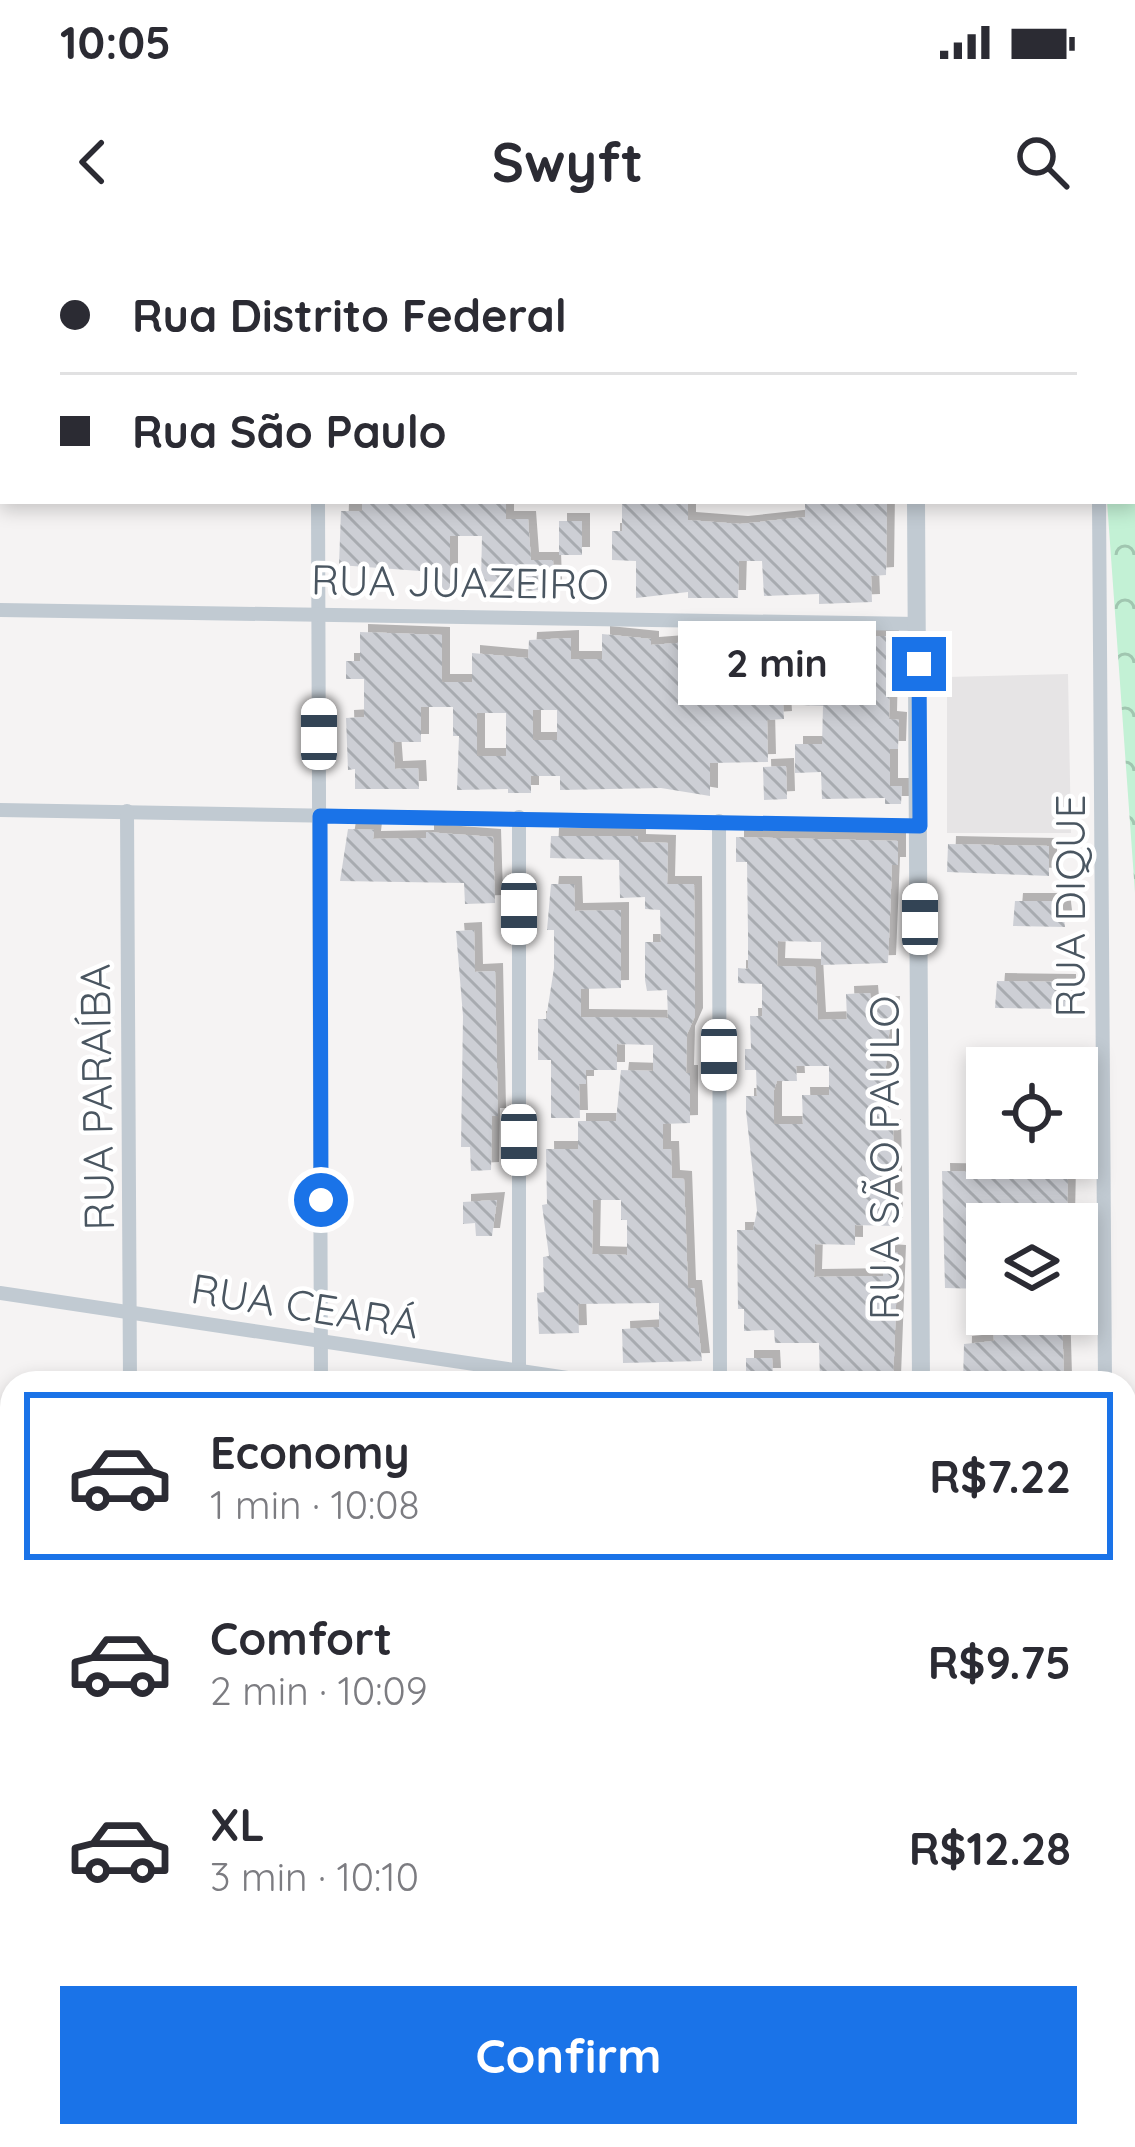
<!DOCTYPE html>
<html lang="en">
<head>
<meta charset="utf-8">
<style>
	:root { --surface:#fff; --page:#f7f7f7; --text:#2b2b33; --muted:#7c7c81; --line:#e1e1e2; --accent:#1a73e8 }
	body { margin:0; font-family:Quicksand,sans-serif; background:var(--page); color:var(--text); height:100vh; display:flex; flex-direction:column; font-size:45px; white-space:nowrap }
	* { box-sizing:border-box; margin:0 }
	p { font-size:39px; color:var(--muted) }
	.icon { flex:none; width:66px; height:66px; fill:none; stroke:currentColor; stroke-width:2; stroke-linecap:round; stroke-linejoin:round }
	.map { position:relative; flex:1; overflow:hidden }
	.panel { position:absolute; left:0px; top:1131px; width:1137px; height:777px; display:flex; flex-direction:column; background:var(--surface); border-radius:36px 36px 0 0; box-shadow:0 6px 18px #0003 }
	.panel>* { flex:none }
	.hud { position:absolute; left:0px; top:0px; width:1137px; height:264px; box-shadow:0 6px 18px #0003; display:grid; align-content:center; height:264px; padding:0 60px; background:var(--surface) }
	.buttons { position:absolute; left:966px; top:807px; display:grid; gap:24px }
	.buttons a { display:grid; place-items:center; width:132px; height:132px; border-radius:0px; background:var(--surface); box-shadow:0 6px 18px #0003; font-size:60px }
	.end { position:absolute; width:54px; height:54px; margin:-27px; border:15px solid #1a73e8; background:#fff; box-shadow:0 0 0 6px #fff }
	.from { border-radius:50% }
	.bubble { position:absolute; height:84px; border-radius:0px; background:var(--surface); box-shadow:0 6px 18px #0003; font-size:39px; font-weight:700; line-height:84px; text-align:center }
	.car { position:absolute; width:36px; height:72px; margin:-36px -18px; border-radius:15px; box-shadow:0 0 9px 3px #0007; background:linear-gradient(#fff 24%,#345 0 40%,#fff 0 76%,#345 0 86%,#fff 0) }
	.hud b { display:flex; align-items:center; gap:42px; height:114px; font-size:45px }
	.hud b+b { border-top:3px solid var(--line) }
	.hud i { width:30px; height:30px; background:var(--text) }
	ul { padding:21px 0 0; list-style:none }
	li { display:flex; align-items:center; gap:36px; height:168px; margin:0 24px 18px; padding:0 36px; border:6px solid transparent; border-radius:0px }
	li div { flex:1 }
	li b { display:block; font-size:45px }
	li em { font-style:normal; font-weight:700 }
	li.selected { border-color:var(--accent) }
	li>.icon { width:108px; height:108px; stroke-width:1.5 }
	.primary-button { display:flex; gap:24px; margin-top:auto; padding:24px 60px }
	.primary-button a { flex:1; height:138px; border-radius:0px; background:var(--accent); color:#fff; font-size:48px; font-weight:700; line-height:138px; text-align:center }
	.status { display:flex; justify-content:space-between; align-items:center; height:84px; padding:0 60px; background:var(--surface); direction:ltr }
	.status svg { height:33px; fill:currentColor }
	header { display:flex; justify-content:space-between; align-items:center; height:156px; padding:0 60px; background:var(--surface); font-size:54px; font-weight:700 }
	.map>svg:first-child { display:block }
	.education { fill:#e6e4e5 }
	.forest { fill:url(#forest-crowns) }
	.water { fill:url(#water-rules) }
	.building { fill:url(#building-back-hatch); fill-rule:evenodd; filter:url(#shadow) }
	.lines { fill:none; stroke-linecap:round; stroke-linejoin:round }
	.motorway-casing { stroke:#7690ad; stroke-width:33 }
	.path { stroke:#7ad0a6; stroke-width:3; stroke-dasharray:9 6; stroke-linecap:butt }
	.minor { stroke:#c1cad2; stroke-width:14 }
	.tertiary { stroke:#c1cad2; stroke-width:18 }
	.secondary { stroke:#c1cbd6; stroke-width:21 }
	.primary { stroke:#b3c2d1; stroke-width:21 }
	.motorway { stroke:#8ba5c1; stroke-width:27 }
	.rail-casing { stroke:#b5b8bd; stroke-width:9 }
	.rail { stroke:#fff; stroke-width:4.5; stroke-dasharray:14; stroke-linecap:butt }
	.route { stroke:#1a73e8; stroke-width:15 }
	.labels { text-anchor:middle; stroke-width:9; stroke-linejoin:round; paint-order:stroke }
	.street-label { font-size:42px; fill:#4a5661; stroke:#fff }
</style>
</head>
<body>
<div class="status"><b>10:05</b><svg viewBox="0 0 49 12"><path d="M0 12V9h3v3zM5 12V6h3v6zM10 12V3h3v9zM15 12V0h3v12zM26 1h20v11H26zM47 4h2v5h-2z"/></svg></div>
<header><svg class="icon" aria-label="back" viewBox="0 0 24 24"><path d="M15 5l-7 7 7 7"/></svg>Swyft<svg class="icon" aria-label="search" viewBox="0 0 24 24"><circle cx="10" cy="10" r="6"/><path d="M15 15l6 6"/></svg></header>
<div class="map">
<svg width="1135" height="1907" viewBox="0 0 1135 1907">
	<defs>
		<pattern id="forest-crowns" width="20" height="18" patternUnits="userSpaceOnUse" patternTransform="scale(3)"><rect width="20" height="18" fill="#c3f1d5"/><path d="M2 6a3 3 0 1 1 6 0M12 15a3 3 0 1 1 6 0" fill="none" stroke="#a0c6b0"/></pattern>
		<pattern id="water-rules" width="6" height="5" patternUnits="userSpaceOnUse" patternTransform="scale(3)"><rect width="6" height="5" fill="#90daee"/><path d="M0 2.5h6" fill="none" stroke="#78b4c4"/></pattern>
		<pattern id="building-back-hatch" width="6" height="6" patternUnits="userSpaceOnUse" patternTransform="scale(3)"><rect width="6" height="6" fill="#cdcfd5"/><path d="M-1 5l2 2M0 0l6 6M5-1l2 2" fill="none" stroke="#a8abb0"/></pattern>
		<filter id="shadow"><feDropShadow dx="8" dy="-8" stdDeviation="0" flood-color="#0004"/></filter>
	</defs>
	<rect width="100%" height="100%" fill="#f5f3f3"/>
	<path class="education" d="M1068 434 1071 593H947V437Z"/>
	<path class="forest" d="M1089 0H1135V653L1107 261H1134V3Z"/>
	<path class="water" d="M1135 1535V1626L1125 1670V1573Z"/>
	<g class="building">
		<path d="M362 261H506V279H528L531 320H553L554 348 503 354V342L481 341 482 296H450V352H420V331L339 325 341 271H362Z"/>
		<path d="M622 261H688V280L740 284 805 277V261H887L886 335 871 336 872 362 819 364V354L764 356 762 321H739L738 358H688V352L636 358V321L612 320V291H622Z"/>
		<rect x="559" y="281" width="23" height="34"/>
		<path d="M360 392 442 395V442H472V413L528 418 529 400 571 398V419H602V394L651 399V405L703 401 704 439H738V465L783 464 784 479 767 480 768 522 710 523V556L661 548 560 550V536H531V553H508V549L457 550 459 496H453V467H421V502H393L395 529 418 528 419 549H355V529L348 530 346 478 364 477V439H346V421H360ZM533 470H557V500H533ZM477 473H506V516H477Z"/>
		<path d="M858 396H891L889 479 899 480 898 509H890V546H902L901 564H885V558L822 559 821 532 795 533V504H822L823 466 801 465 799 423H813L814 409 831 410 830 432 857 433Z"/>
		<path d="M785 404 784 430 733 434V405Z"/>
		<path d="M786 526 787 559 764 560 763 527Z"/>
		<path d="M348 589 374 590 373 599 426 598V592L493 597 495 663 465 664 464 643 340 641Z"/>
		<path d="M551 596H638V602L668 603 667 644H694L695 776 687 794 686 833H690V883L663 884V909H671L672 938 684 939 688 1048H694L702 1121 623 1123 622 1089 659 1087V1063L578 1064 579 1093 539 1094 537 1053 544 1052 543 1017 549 1016 542 965 547 964 546 909H578V881H616L621 830 653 831V805L617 804V830H586V844H579L580 878H551V820H538V779H546L554 728V690H547L551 644H574L575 671 621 670V748L581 749V777L668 778 667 750 647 751 645 740V702H661L660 670 645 669V657L620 658 619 620 550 618ZM593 960H621V980H627V1015L592 1014Z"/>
		<path d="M736 597 898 601V625H892L888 723 821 725V702L778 701 777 726 815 727 818 780 847 779 846 754 870 753 871 765 892 764 880 888 893 887 895 986 855 985V1005L815 1004 814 1037 883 1036 884 1012 898 1013 893 1143H820L819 1103H775L774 1090 744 1091V1069H738L737 990H753L757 971 746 871V856H757L756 830H745V809H751L750 776H762V744L738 743V728L748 729V694L747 622H736ZM796 826H829V855H802L803 884H774V850L777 841H797Z"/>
		<path d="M948 604 1049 606V636L947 632Z"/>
		<path d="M1015 661H1062L1065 687 1013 686Z"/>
		<path d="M474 690 475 732 495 731 498 876H492L491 930 471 931 470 907H461L463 776 456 691Z"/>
		<path d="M997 741 1068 742V769L995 768Z"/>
		<path d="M942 931 1068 933 1067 984H987V1049L945 1048Z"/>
		<path d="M497 960 492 996H476L475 983 463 984V962Z"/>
		<path d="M993 1074H1062L1064 1143H963L964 1104 994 1101Z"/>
		<path d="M746 1118H772L773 1136H746Z"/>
	</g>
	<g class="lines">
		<g class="motorway-casing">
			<path id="motorway" d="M631 1896 700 1907"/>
		</g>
		<path class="path" d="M739 1907 740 1896"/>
		<g class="minor">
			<path d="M1047 0 1049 3"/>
			<path d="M320 3V0"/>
			<path d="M830 3V0"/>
			<path d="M318 261 321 1143"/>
			<path d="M1099 261 1105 1143"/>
			<path d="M0 370 918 384"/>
			<path d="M0 570 919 586"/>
			<path d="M127 571 130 1143"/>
			<path d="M719 581 720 1143"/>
			<path d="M0 1053 601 1143"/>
			<path d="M519 1143V577"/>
			<path d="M0 1569 12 1572"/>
			<path d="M1125 1842 1135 1845"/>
		</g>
		<g class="tertiary">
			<path d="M786 0 790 3"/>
			<path d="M905 0V3"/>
			<path d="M0 178H3"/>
			<path d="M916 261 921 1143"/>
		</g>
		<g class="secondary">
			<path d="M0 1481 12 1484"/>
			<path d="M1125 1757 1135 1759"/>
		</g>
		<g class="primary">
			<path d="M0 1892H12"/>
			<path d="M907 1896 1135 1898"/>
		</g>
		<use href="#motorway" class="motorway"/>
		<g class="rail-casing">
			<g id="rail">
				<path d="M0 1522 12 1524"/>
				<path d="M1125 1796 1135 1798"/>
			</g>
		</g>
		<use href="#rail" class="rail"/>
	</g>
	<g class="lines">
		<path class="route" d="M321 960 320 576 920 586 919 424"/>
	</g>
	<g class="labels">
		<g class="street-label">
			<text transform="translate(460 342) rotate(1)" y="15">RUA JUAZEIRO</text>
			<text transform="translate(1070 666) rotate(-90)" y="15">RUA DIQUE</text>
			<text transform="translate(97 857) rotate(-91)" y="15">RUA PARAÍBA</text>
			<text transform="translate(884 918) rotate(-90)" y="15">RUA SÃO PAULO</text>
			<text transform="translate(305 1066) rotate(9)" y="15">RUA CEARÁ</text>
		</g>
	</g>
</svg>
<div class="buttons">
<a><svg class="icon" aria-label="locate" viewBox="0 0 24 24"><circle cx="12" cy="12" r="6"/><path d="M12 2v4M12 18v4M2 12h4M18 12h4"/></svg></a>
<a><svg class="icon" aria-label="layers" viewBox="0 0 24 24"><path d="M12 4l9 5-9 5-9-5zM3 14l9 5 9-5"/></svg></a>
</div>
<i class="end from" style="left:321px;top:960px"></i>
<i class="end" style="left:919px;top:424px"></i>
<div class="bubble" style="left:678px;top:381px;width:198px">2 min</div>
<i class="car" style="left:319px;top:494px;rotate:0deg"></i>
<i class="car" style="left:519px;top:669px;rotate:180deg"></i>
<i class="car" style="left:920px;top:679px;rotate:0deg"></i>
<i class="car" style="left:719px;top:815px;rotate:180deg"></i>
<i class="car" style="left:519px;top:900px;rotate:180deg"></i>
<div class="hud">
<b><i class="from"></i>Rua Distrito Federal</b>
<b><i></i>Rua São Paulo</b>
</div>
<section class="panel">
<ul>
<li class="selected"><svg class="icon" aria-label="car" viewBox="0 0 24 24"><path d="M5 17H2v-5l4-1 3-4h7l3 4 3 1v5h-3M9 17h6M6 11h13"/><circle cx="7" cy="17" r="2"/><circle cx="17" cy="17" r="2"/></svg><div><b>Economy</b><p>1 min · 10:08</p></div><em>R$7.22</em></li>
<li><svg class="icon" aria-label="car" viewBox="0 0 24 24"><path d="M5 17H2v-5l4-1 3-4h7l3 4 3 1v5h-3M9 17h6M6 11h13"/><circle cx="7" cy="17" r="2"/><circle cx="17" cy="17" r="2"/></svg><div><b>Comfort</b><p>2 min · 10:09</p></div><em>R$9.75</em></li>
<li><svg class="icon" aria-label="car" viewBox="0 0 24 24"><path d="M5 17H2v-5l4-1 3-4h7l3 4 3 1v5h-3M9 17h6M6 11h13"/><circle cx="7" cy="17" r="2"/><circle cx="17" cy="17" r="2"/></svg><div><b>XL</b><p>3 min · 10:10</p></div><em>R$12.28</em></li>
</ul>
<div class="primary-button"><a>Confirm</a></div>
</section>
</div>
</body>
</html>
